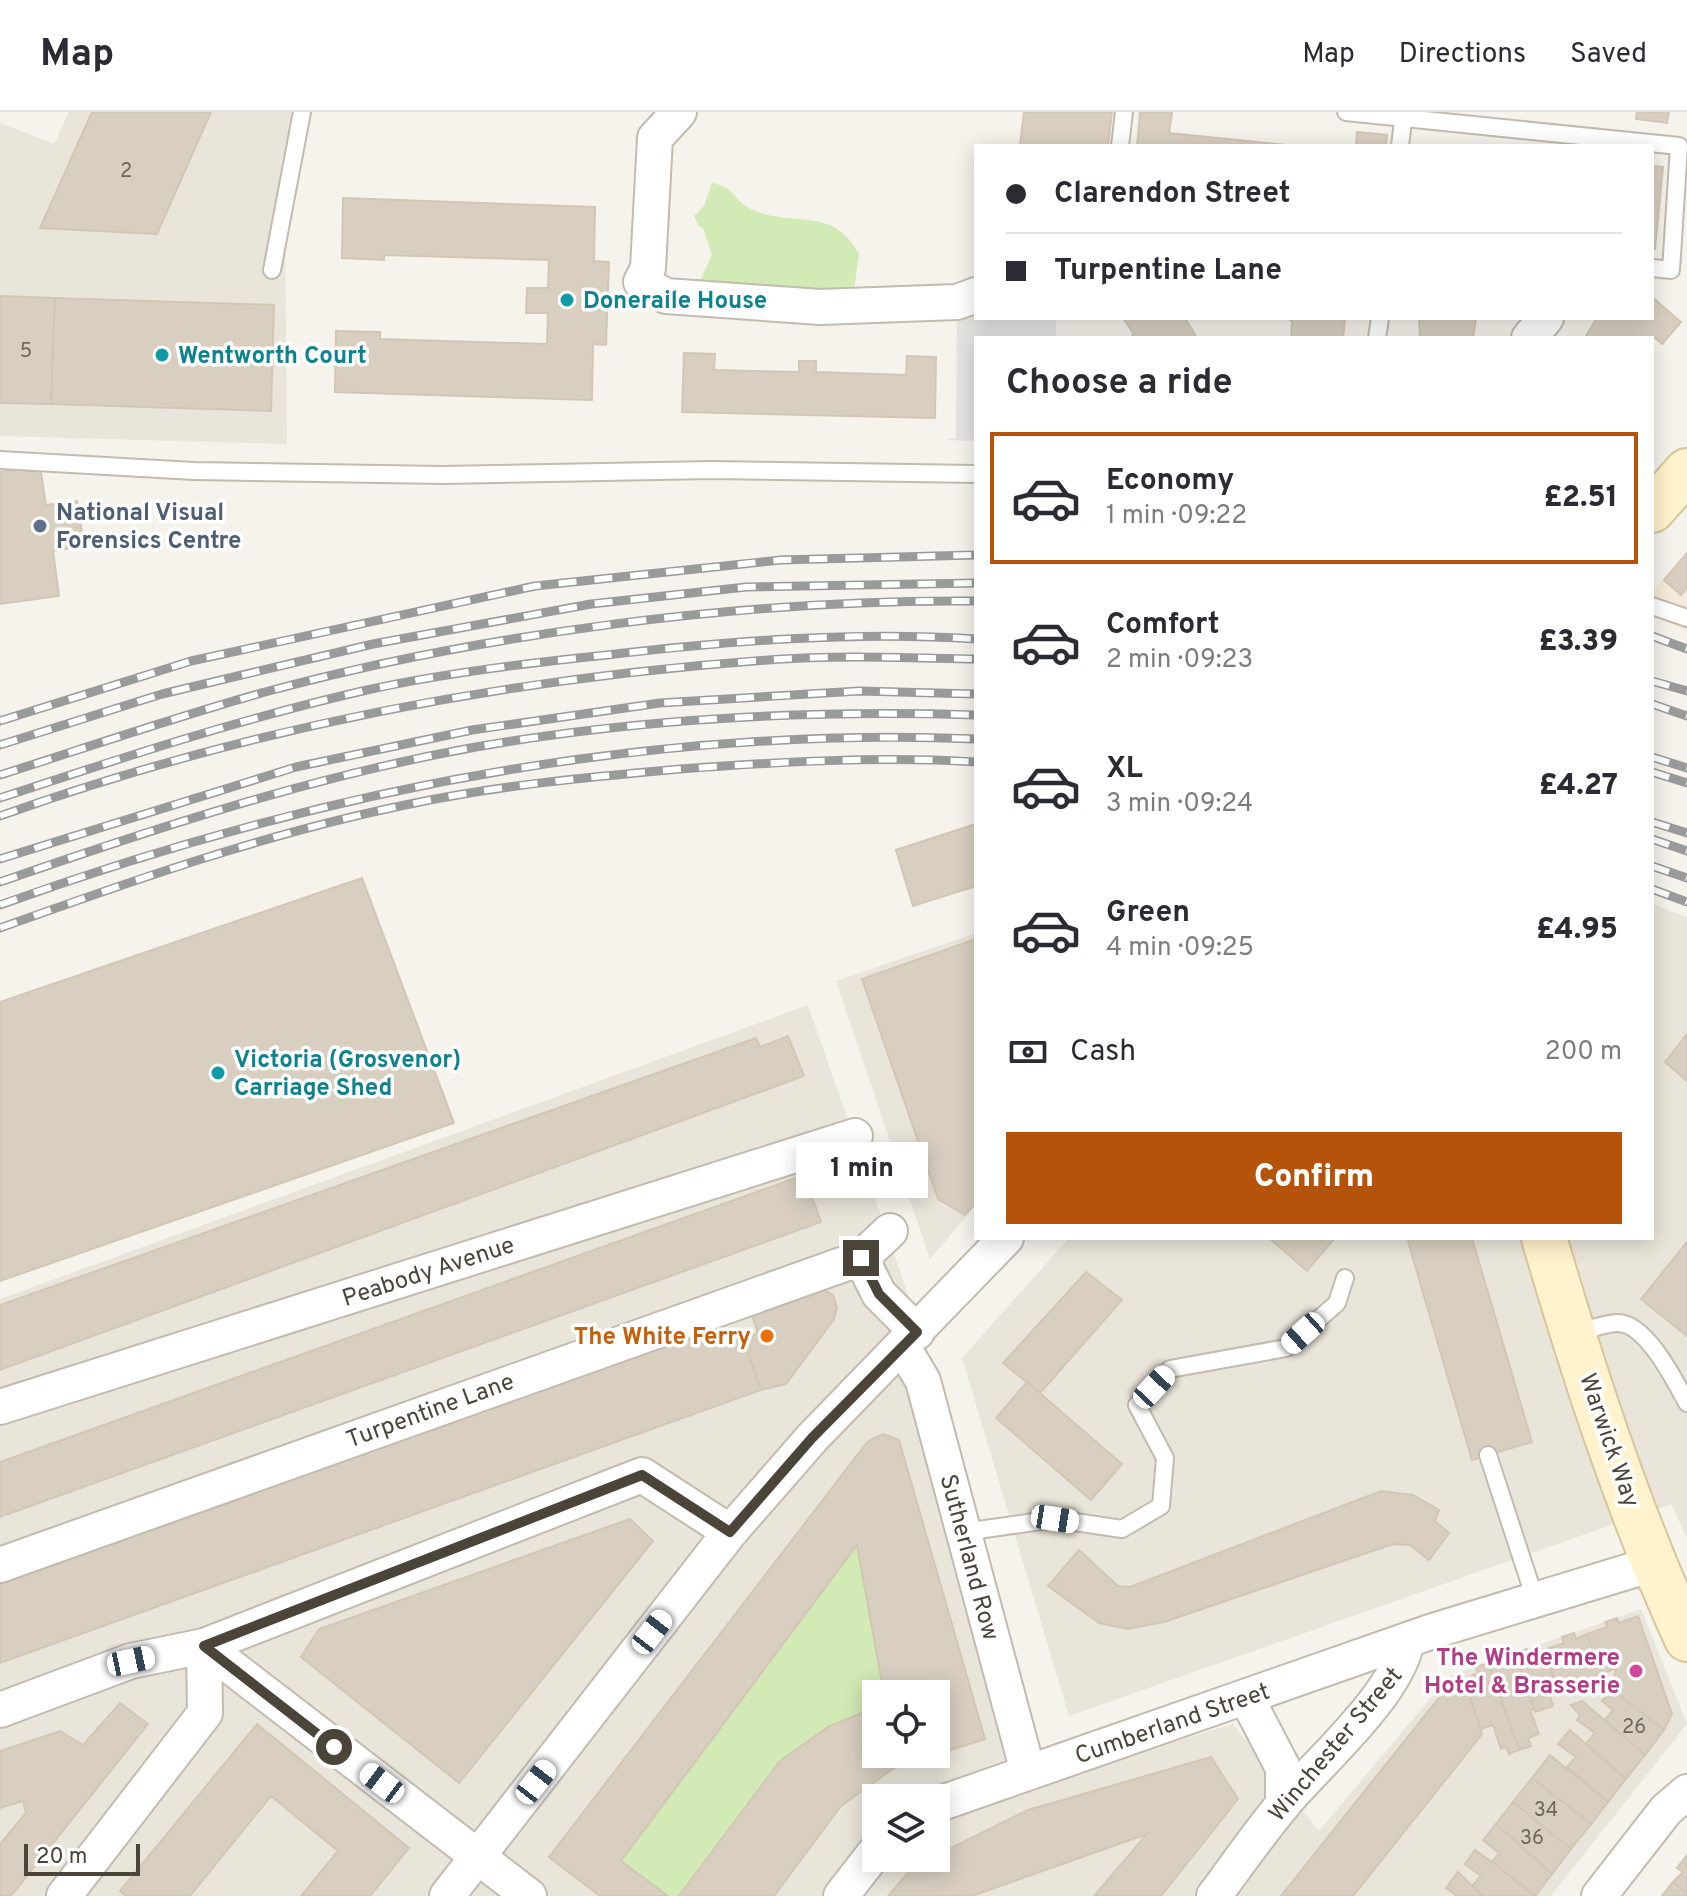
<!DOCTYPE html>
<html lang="en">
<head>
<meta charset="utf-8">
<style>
	:root { --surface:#fff; --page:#f7f7f7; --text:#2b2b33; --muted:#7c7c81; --line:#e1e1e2; --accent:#b45309 }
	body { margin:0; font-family:Overpass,sans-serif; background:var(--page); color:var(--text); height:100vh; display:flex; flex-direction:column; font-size:30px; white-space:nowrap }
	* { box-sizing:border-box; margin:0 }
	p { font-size:26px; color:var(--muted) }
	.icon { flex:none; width:44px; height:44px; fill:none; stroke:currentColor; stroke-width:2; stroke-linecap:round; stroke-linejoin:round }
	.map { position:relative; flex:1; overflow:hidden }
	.side { position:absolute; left:974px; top:224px; width:680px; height:904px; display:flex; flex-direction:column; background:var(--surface); border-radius:0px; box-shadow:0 4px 20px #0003 }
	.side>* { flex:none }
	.hud { position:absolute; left:974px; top:32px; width:680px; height:176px; border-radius:0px; box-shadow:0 4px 20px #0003; display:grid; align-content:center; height:176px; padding:0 32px; background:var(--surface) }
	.controls { position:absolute; left:862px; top:1568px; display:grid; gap:16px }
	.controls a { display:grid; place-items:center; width:88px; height:88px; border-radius:0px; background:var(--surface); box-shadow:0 4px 20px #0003; font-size:40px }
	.scale { position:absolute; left:24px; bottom:20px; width:116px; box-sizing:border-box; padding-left:8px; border:4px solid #4b4439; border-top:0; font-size:22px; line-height:28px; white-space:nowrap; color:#4b4439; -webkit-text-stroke:6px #fff; paint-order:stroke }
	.end { position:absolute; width:36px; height:36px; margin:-18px; border:10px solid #4b4439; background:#fff; box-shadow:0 0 0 4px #fff }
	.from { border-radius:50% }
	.bubble { position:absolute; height:56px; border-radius:0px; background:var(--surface); box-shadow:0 4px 20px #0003; font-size:26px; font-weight:800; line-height:56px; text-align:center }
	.car { position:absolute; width:24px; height:48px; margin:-24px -12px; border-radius:10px; box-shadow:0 0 6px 2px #0007; background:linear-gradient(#fff 24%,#345 0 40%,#fff 0 76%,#345 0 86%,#fff 0) }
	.hud b { display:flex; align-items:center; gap:28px; height:76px; font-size:30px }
	.hud b+b { border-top:2px solid var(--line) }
	.hud i { width:20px; height:20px; background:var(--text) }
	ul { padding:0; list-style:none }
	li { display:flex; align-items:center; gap:24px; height:132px; margin:0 16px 12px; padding:0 16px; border:4px solid transparent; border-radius:0px }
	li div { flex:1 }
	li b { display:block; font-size:30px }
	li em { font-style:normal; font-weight:800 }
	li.active { border-color:var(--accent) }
	li>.icon { width:72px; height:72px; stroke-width:1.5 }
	h2 { padding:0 32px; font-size:36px; line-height:96px }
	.pay { display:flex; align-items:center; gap:20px; height:88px; padding:0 32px; font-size:30px }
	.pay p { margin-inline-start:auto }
	.cta { display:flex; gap:16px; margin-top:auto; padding:16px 32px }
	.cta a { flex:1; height:92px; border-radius:0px; background:var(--accent); color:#fff; font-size:32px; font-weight:800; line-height:92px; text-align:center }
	header { display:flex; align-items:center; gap:48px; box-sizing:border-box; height:112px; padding:0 40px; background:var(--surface); border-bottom:2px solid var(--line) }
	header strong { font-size:38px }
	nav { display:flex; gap:44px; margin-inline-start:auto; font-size:28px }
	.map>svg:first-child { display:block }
	.residential { fill:#eae5da; fill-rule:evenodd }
	.commercial { fill:#f7ead8 }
	.green { fill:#d2eab5 }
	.parking { fill:#e5e3e0 }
	.building { fill:#d8cfc1; stroke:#d3c7b4; stroke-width:2 }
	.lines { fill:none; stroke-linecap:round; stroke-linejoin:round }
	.lane-casing { stroke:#c2bbae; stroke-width:20 }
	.street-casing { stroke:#c2bbae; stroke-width:38 }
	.secondary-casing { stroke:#d6c79b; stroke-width:48 }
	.lane { stroke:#fff; stroke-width:16 }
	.street { stroke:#fff; stroke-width:34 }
	.secondary { stroke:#fff3cd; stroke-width:44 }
	.rail-casing { stroke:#9a9a9a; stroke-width:9 }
	.rail { stroke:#fff; stroke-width:6; stroke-dasharray:18; stroke-linecap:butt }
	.route { stroke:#4b4439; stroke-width:10 }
	.culture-dot { fill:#0f9aa8; stroke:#fff; stroke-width:3 }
	.service-dot { fill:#5c6f8a; stroke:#fff; stroke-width:3 }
	.food-dot { fill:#e8710a; stroke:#fff; stroke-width:3 }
	.hotel-dot { fill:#d1479c; stroke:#fff; stroke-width:3 }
	.labels { text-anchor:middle; stroke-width:7; stroke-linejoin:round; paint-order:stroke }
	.number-label { font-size:20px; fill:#6e675b }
	.culture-label { font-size:24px; font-weight:bold; fill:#0d838f; stroke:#fff; text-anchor:start }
	.service-label { font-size:24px; font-weight:bold; fill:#4e5e75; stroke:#fff; text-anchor:start }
	.street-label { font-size:24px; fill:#4b4439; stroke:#fff }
	.food-label { font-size:24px; font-weight:bold; fill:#c56008; stroke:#fff; text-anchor:end }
	.hotel-label { font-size:24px; font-weight:bold; fill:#b23c85; stroke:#fff; text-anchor:end }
</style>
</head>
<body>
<header>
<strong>Map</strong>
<nav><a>Map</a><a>Directions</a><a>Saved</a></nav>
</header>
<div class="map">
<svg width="1687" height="1784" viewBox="0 0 1687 1784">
	<rect width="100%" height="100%" fill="#f6f3ec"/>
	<g class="residential">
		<path d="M69 0H297L285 96 287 332 0 324V11L54 32Z"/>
		<path d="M1652 792 1687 805V1426L1671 1392 1069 1604 962 1246 1069 1126H1652Z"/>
		<path d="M976 821V1093L930 1147 836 869Z"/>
		<path d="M808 893 928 1240 1048 1668 1233 1612 1319 1719 1449 1564 1641 1497 1687 1612 1551 1784H0V1187ZM876 1582H936V1642H876ZM876 1686H936V1746H876Z"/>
	</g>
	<path class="commercial" d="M1687 441V520L1652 502V480Z"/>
	<g class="green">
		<path d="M712 71C736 75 732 88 751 97 793 117 832 92 859 142L853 185 698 173 712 143 703 116 699 115 694 104 704 94Z"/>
		<path d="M857 1433 884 1582H876V1595L679 1784H668L621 1749Z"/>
	</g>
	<path class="parking" d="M976 183V206H1056V226H976V329L945 328 956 326 957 190Z"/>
	<g class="building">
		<path d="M92 0H211L157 122 40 116Z"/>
		<path d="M1024 0H1112L1108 34H1020Z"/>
		<path d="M1140 0 1172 1 1169 21 1296 34H1137Z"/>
		<path d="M1637 0H1669L1667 11 1636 7Z"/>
		<path d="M1357 20 1387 23 1386 34H1356Z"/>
		<path d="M1652 54 1663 55 1655 137H1652Z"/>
		<path d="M343 86 595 95 594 149 609 150 606 233 593 232 592 288 335 280 336 219 380 220V227L547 232 548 201H526L527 176H548L549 148 384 143V148L342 146Z"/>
		<path d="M0 184 55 186 51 292 0 291Z"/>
		<path d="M1652 185 1681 210 1662 232 1654 225 1585 226 1596 207 1652 206Z"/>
		<path d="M55 186 274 193 271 299 51 292Z"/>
		<path d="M1123 206H1185L1197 226H1132L1133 221Z"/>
		<path d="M1288 206H1345L1343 226H1291L1292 210Z"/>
		<path d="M1419 206H1476L1473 226H1420Z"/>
		<path d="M684 241 715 242 714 258 799 260V249H816V260L906 263 907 244 936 245 935 306 682 300Z"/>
		<path d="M40 354 46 393 77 389 84 434 53 439 59 484 0 492V360Z"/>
		<path d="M1687 441V476L1681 483 1664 468Z"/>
		<path d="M976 712V774L913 794 896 738Z"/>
		<path d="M362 766 454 1011 0 1169V890Z"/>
		<path d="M976 827V1090L965 1103 938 1087 862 867Z"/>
		<path d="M1687 922V969L1665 950Z"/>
		<path d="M788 924 804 964 0 1258V1193L756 926 760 935Z"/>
		<path d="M804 1063 821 1110 0 1405V1350Z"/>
		<path d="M1269 1126H1335L1307 1159Z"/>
		<path d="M1407 1126H1472L1532 1330 1472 1348Z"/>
		<path d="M1687 1130V1224L1641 1187Z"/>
		<path d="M1086 1160 1122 1188 1040 1281 1003 1251Z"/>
		<path d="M823 1178 833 1183 837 1195 834 1207 786 1272 761 1278 743 1227 758 1221 751 1201Z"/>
		<path d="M713 1210 743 1227 761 1278 0 1551V1465Z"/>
		<path d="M1027 1270 1122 1352 1091 1388 996 1306Z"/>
		<path d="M883 1322 899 1328 985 1627 894 1656 841 1694 774 1784H679L780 1649 828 1615 876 1595V1642H936V1582H884L857 1433 621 1749 668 1784H600L549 1745 868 1329Z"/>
		<path d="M1381 1379 1413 1383 1439 1398 1435 1409 1449 1421 1429 1448 1410 1433 1393 1432 1164 1510 1128 1517 1099 1511 1048 1474 1079 1438 1118 1474 1130 1475Z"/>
		<path d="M630 1407 653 1429 459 1671 301 1545 319 1517Z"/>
		<path d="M1638 1504 1672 1602 1664 1618 1612 1578 1616 1556 1602 1562 1587 1522 1607 1515 1605 1510 1617 1506 1619 1511Z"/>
		<path d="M1574 1521 1576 1527 1587 1522 1602 1562 1558 1577 1544 1538 1564 1531 1562 1525Z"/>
		<path d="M1527 1537 1529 1543 1544 1538 1558 1577 1549 1580 1553 1594 1535 1600 1515 1541Z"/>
		<path d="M1500 1547 1502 1553 1517 1547 1534 1597 1530 1598 1539 1622 1528 1626 1531 1634 1519 1638 1488 1551Z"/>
		<path d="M1488 1551 1519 1638 1509 1642 1506 1635 1501 1637 1493 1613 1481 1617 1464 1567 1478 1561 1476 1555Z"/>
		<path d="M1464 1567 1482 1622 1353 1784H1281L1449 1573Z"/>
		<path d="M1612 1578 1664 1618 1645 1643 1604 1609 1613 1598 1602 1589Z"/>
		<path d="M1582 1589 1645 1643 1626 1667 1586 1632 1595 1621 1577 1608 1580 1603 1571 1593Z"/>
		<path d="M120 1591 148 1612 11 1784H0V1732L26 1701 23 1689 0 1696V1639L60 1619 83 1633Z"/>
		<path d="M257 1612 409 1736 370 1784H301L338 1739 271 1684 190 1784H126L120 1779Z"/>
		<path d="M1570 1618 1626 1667 1608 1690 1567 1655 1576 1645 1558 1632Z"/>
		<path d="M1550 1643 1608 1690 1591 1712 1532 1666Z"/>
		<path d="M1211 1645 1238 1687 1161 1784H1094L1147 1722 972 1784H888L913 1755 1028 1698Z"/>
		<path d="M1532 1666 1591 1712 1571 1737 1513 1690Z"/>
		<path d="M1513 1690 1571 1737 1552 1762 1496 1712Z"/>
		<path d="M1496 1712 1552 1762 1535 1784 1492 1750 1499 1741 1483 1728Z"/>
		<path d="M1475 1738 1492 1750 1535 1784H1483L1472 1774 1481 1764 1465 1752Z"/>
		<path d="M1687 1743V1781L1673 1770 1683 1760 1677 1756Z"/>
		<path d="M1458 1760 1472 1774 1483 1784H1457L1446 1776Z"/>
		<path d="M1673 1770 1687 1781V1784H1662Z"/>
	</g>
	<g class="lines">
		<g class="lane-casing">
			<g id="lane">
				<path d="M1346 0 1679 34 1671 158 1652 156"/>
				<path d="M1120 34 1124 0"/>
				<path d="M1400 34 1404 0"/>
				<path d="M272 158 302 0"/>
				<path d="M1377 226 1380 206"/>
				<path d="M0 348 194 359 443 363 711 358 976 362"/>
				<path d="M1652 494 1687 506"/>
				<path d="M1574 1222C1588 1218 1604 1211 1618 1211 1646 1211 1675 1269 1687 1291"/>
				<path d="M1488 1343 1536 1490"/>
				<path d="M964 1420 1055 1407 1122 1417 1161 1394 1165 1346 1137 1293 1170 1257 1286 1236 1337 1191 1345 1166"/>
			</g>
		</g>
		<g class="street-casing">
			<g id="street">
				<path d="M679 0 655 26 648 156 641 170 666 184 820 195 957 190 976 183"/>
				<path d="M1529 226 1546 206"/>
				<path d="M861 1146 879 1182 917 1220"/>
				<path d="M903 1235 923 1269 1028 1660"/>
				<path d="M0 1295 855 1024"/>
				<path d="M0 1453 861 1146 890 1119"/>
				<path d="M204 1534 529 1784"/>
				<path d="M1246 1585 1283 1656V1693"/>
				<path d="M0 1598 131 1549 204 1534 642 1363 730 1420"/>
				<path d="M936 1693 1433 1519 1653 1452"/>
				<path d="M64 1784 205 1601 204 1534"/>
				<path d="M447 1784 730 1420 812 1326 1006 1126"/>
				<path d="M841 1784 876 1739"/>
				<path d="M1214 1784C1237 1753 1260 1720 1285 1690 1322 1647 1397 1582 1407 1529"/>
				<path d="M1599 1784 1666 1698 1687 1680"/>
			</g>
		</g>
		<g class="secondary-casing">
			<g id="secondary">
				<path d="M1652 398 1687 359"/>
				<path d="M1544 1126C1584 1262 1628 1398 1687 1527"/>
			</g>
		</g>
		<use href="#lane" class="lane"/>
		<use href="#street" class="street"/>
		<use href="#secondary" class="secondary"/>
		<g class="rail-casing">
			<g id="rail">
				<path d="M1652 524 1687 537"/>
				<path d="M1652 569 1687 579"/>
				<path d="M1652 592 1687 604"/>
				<path d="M0 609 191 549 535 474 780 448 976 443"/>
				<path d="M0 633 162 582 373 532 591 492 746 475 976 471"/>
				<path d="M1652 645 1687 656"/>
				<path d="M1652 660 1687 671"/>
				<path d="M0 663C88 635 176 605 265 580 483 521 750 487 976 489"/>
				<path d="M0 686C121 646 243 606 367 578 445 561 527 551 607 543 729 529 853 519 976 527"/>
				<path d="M0 704C252 614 515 565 782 547 846 543 912 546 976 547"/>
				<path d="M1652 710 1687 721"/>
				<path d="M1652 727 1687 739"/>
				<path d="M0 747 296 655 472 618 660 591 859 579 976 582"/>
				<path d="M1652 754 1687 766"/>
				<path d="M0 770C156 716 314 664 476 635 641 606 810 598 976 603"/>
				<path d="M1652 777 1687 790"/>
				<path d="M0 793C313 680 643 614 976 627"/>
				<path d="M0 816C134 768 271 720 410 692 500 673 590 665 680 657 779 650 877 644 976 650"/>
			</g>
		</g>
		<use href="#rail" class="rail"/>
	</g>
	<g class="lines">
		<path class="route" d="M334 1635 204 1534 642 1363 730 1420 812 1326 917 1220 879 1182 861 1146"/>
	</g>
	<g class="culture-dot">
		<circle cx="567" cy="188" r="8"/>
		<circle cx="162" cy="243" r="8"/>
		<circle cx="218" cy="961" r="8"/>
	</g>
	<circle class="service-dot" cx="40" cy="414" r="8"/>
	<circle class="food-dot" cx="767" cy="1224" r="8"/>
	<circle class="hotel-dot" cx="1636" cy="1559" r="8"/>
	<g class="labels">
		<g class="number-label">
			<text x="126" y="65">2</text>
			<text x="26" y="245">5</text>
			<text x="1634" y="1621">26</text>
			<text x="1546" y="1704">34</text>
			<text x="1532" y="1732">36</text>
		</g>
		<g class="culture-label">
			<text x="583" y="196">Doneraile House</text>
			<text x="178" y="251">Wentworth Court</text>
			<text x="234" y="955">Victoria (Grosvenor)<tspan x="234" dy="28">Carriage Shed</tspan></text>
		</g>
		<g class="service-label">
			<text x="56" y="408">National Visual<tspan x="56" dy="28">Forensics Centre</tspan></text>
		</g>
		<g class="street-label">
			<text transform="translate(428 1159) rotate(-18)" y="8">Peabody Avenue</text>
			<text transform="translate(430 1298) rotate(-20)" y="8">Turpentine Lane</text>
			<text transform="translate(1610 1328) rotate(71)" y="8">Warwick Way</text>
			<text transform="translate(970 1445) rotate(75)" y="8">Sutherland Row</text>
			<text transform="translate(1172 1611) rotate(-19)" y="8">Cumberland Street</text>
			<text transform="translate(1335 1632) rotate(-50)" y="8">Winchester Street</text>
		</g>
		<g class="food-label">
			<text x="751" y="1232">The White Ferry</text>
		</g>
		<g class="hotel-label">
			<text x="1620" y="1553">The Windermere<tspan x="1620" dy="28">Hotel &amp; Brasserie</tspan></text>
		</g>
	</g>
</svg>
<div class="controls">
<a><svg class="icon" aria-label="locate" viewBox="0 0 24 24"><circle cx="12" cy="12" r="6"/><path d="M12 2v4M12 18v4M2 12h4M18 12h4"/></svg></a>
<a><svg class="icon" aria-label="layers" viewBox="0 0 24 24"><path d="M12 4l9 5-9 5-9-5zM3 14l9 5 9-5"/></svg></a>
</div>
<div class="scale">20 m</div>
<i class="end from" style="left:334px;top:1635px"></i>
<i class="end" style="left:861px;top:1146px"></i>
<div class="bubble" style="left:796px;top:1030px;width:132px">1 min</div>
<i class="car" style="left:1303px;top:1221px;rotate:228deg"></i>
<i class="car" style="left:1154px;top:1275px;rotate:43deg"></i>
<i class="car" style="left:1055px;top:1407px;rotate:99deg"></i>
<i class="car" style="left:652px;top:1520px;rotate:38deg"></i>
<i class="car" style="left:131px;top:1549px;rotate:78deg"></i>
<i class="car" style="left:536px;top:1670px;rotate:38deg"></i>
<i class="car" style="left:382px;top:1671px;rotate:307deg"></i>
<div class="hud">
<b><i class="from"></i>Clarendon Street</b>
<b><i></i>Turpentine Lane</b>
</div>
<section class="side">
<h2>Choose a ride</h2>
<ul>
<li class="active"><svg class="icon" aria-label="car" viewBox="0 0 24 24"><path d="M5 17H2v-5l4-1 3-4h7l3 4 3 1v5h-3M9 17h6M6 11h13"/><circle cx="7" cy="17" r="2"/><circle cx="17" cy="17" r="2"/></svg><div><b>Economy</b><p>1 min · 09:22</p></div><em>£2.51</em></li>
<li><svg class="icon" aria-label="car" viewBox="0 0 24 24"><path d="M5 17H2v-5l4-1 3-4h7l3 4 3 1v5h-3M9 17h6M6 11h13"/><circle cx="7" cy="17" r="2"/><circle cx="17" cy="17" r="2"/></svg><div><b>Comfort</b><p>2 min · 09:23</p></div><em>£3.39</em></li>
<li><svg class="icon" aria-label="car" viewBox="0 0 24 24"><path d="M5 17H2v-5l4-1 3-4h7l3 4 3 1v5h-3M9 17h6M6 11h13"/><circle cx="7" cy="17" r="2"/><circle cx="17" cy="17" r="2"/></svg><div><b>XL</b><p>3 min · 09:24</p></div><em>£4.27</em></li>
<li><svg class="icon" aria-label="car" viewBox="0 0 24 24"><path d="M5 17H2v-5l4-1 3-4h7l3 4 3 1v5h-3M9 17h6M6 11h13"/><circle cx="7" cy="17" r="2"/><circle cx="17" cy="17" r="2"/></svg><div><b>Green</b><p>4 min · 09:25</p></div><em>£4.95</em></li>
</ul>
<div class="pay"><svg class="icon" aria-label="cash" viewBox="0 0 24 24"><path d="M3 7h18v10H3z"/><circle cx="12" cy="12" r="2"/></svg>Cash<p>200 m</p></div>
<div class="cta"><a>Confirm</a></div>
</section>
</div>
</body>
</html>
